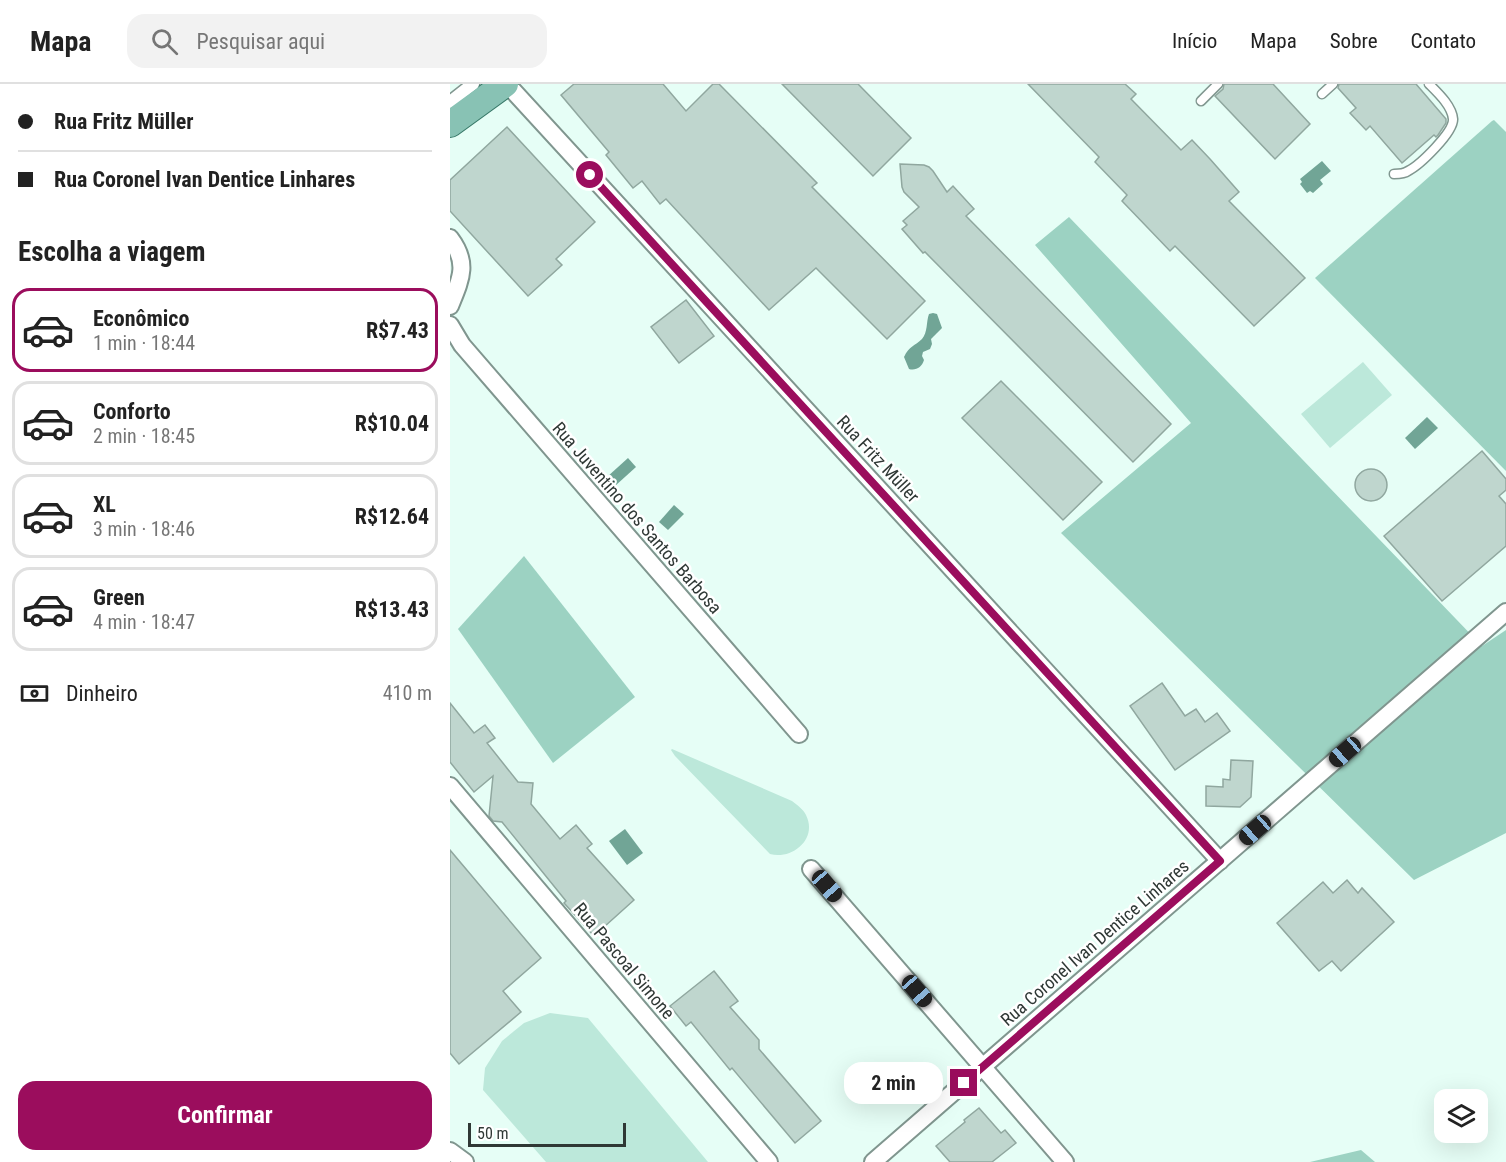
<!DOCTYPE html>
<html lang="pt">
<head>
<meta charset="utf-8">
<style>
	:root { --surface:#fff; --page:#f2f2f2; --text:#222; --muted:#767676; --line:#e0e0e0; --accent:#9b0d5d }
	body { margin:0; font-family:"Roboto Condensed",sans-serif; background:var(--page); color:var(--text); height:100vh; display:flex; flex-direction:column; font-size:22px; white-space:nowrap }
	* { box-sizing:border-box; margin:0 }
	p { font-size:20px; color:var(--muted) }
	.icon { flex:none; width:33px; height:33px; fill:none; stroke:currentColor; stroke-width:2; stroke-linecap:round; stroke-linejoin:round }
	.map { position:relative; flex:1; overflow:hidden }
	.sheet { display:flex; flex-direction:column; background:var(--surface); width:450px }
	.sheet>* { flex:none }
	.guide { display:grid; align-content:center; height:132px; padding:0 18px; background:var(--surface) }
	.buttons { position:absolute; left:984px; top:1005px; display:grid; gap:12px }
	.buttons a { display:grid; place-items:center; width:54px; height:54px; border-radius:12px; background:var(--surface); box-shadow:0 6px 24px #0002; font-size:30px }
	.scale { position:absolute; left:18px; bottom:15px; width:158px; box-sizing:border-box; padding-left:6px; border:3px solid #2f3835; border-top:0; font-size:16px; line-height:21px; white-space:nowrap; color:#2f3835; -webkit-text-stroke:4px #fff; paint-order:stroke }
	.end { position:absolute; width:27px; height:27px; margin:-14px; border:8px solid #9b0d5d; background:#fff; box-shadow:0 0 0 3px #fff }
	.from { border-radius:50% }
	.bubble { position:absolute; height:42px; border-radius:18px; background:var(--surface); box-shadow:0 6px 24px #0002; font-size:20px; font-weight:700; line-height:42px; text-align:center }
	.car { position:absolute; width:18px; height:36px; margin:-18px -9px; border-radius:8px; box-shadow:0 0 4px 2px #0007; background:linear-gradient(#222 24%,#8ab4d8 0 40%,#222 0 76%,#8ab4d8 0 86%,#222 0) }
	.guide b { display:flex; align-items:center; gap:21px; height:57px; font-size:22px }
	.guide b+b { border-top:2px solid var(--line) }
	.guide i { width:15px; height:15px; background:var(--text) }
	ul { padding:0; list-style:none }
	li { display:flex; align-items:center; gap:18px; height:84px; margin:0 12px 9px; padding:0 6px; border:3px solid var(--line); border-radius:18px }
	li div { flex:1 }
	li b { display:block; font-size:22px }
	li em { font-style:normal; font-weight:700 }
	li.on { border-color:var(--accent) }
	li>.icon { width:54px; height:54px; stroke-width:1.5 }
	h2 { padding:0 18px; font-size:27px; line-height:72px }
	.pay { display:flex; align-items:center; gap:15px; height:66px; padding:0 18px; font-size:22px }
	.pay p { margin-inline-start:auto }
	.button { display:flex; gap:12px; margin-top:auto; padding:12px 18px }
	.button a { flex:1; height:69px; border-radius:18px; background:var(--accent); color:#fff; font-size:24px; font-weight:700; line-height:69px; text-align:center }
	header { display:flex; align-items:center; gap:36px; box-sizing:border-box; height:84px; padding:0 30px; background:var(--surface); border-bottom:2px solid var(--line) }
	header strong { font-size:28px }
	nav { display:flex; gap:33px; margin-inline-start:auto; font-size:21px }
	.search { width:420px; height:54px; background:var(--page); display:flex; align-items:center; gap:15px; box-sizing:border-box; padding:0 21px; border-radius:18px; color:var(--muted); font-size:22px }
	main { display:flex; flex:1; min-height:0 }
	.map>svg:first-child { display:block }
	.green { fill:#bce8da }
	.forest { fill:#9cd2c2 }
	.water { fill:#71a596 }
	.building { fill:#bfd6ce; stroke:#90a79f; stroke-width:1.5 }
	.lines { fill:none; stroke-linecap:round; stroke-linejoin:round }
	.service-casing { stroke:#80968f; stroke-width:11 }
	.pedestrian-casing { stroke:#80968f; stroke-width:15 }
	.minor-casing { stroke:#80968f; stroke-width:20 }
	.primary-casing { stroke:#367767; stroke-width:28 }
	.service { stroke:#fff; stroke-width:8 }
	.pedestrian { stroke:#fff; stroke-width:12 }
	.minor { stroke:#fff; stroke-width:16 }
	.primary { stroke:#88c2b4; stroke-width:26 }
	.route { stroke:#9b0d5d; stroke-width:8 }
	.labels { text-anchor:middle; stroke-width:5; stroke-linejoin:round; paint-order:stroke }
	.street-label { font-size:18px; fill:#2f3835; stroke:#fff }
</style>
</head>
<body>
<header>
<strong>Mapa</strong>
<div class="search"><svg class="icon" aria-label="search" viewBox="0 0 24 24"><circle cx="10" cy="10" r="6"/><path d="M15 15l6 6"/></svg>Pesquisar aqui</div>
<nav><a>Início</a><a>Mapa</a><a>Sobre</a><a>Contato</a></nav>
</header>
<main>
<section class="sheet">
<div class="guide">
<b><i class="from"></i>Rua Fritz Müller</b>
<b><i></i>Rua Coronel Ivan Dentice Linhares</b>
</div>
<h2>Escolha a viagem</h2>
<ul>
<li class="on"><svg class="icon" aria-label="car" viewBox="0 0 24 24"><path d="M5 17H2v-5l4-1 3-4h7l3 4 3 1v5h-3M9 17h6M6 11h13"/><circle cx="7" cy="17" r="2"/><circle cx="17" cy="17" r="2"/></svg><div><b>Econômico</b><p>1 min · 18:44</p></div><em>R$7.43</em></li>
<li><svg class="icon" aria-label="car" viewBox="0 0 24 24"><path d="M5 17H2v-5l4-1 3-4h7l3 4 3 1v5h-3M9 17h6M6 11h13"/><circle cx="7" cy="17" r="2"/><circle cx="17" cy="17" r="2"/></svg><div><b>Conforto</b><p>2 min · 18:45</p></div><em>R$10.04</em></li>
<li><svg class="icon" aria-label="car" viewBox="0 0 24 24"><path d="M5 17H2v-5l4-1 3-4h7l3 4 3 1v5h-3M9 17h6M6 11h13"/><circle cx="7" cy="17" r="2"/><circle cx="17" cy="17" r="2"/></svg><div><b>XL</b><p>3 min · 18:46</p></div><em>R$12.64</em></li>
<li><svg class="icon" aria-label="car" viewBox="0 0 24 24"><path d="M5 17H2v-5l4-1 3-4h7l3 4 3 1v5h-3M9 17h6M6 11h13"/><circle cx="7" cy="17" r="2"/><circle cx="17" cy="17" r="2"/></svg><div><b>Green</b><p>4 min · 18:47</p></div><em>R$13.43</em></li>
</ul>
<div class="pay"><svg class="icon" aria-label="cash" viewBox="0 0 24 24"><path d="M3 7h18v10H3z"/><circle cx="12" cy="12" r="2"/></svg>Dinheiro<p>410 m</p></div>
<div class="button"><a>Confirmar</a></div>
</section>
<div class="map">
<svg width="1056" height="1078" viewBox="0 0 1056 1078">
	<rect width="100%" height="100%" fill="#e6fef6"/>
	<g class="green">
		<path d="M913 278 942 311 880 364 851 330Z"/>
		<path d="M222 665 342 717C347 721 353 725 356 731 368 755 342 776 320 770L225 672 221 666Z"/>
		<path d="M100 929 138 934 258 1078H96L33 1006 35 984 52 957 74 939Z"/>
	</g>
	<g class="forest">
		<path d="M1044 36 1056 48V387L865 194 1042 37Z"/>
		<path d="M619 133 1032 562 1056 546V749L964 796 611 449 741 339 585 161Z"/>
		<path d="M74 472 185 613 103 679 8 545Z"/>
		<path d="M911 1066 925 1078H860Z"/>
	</g>
	<g class="water">
		<path d="M872 77 881 87 870 96 873 100 863 109 860 107 857 109 850 100 852 98 850 95Z"/>
		<path d="M483 229 487 230 492 244 481 255 482 260 480 265 473 268 472 272 474 276C472 283 466 287 459 285L454 273C459 262 465 262 472 255 478 248 476 238 479 230Z"/>
		<path d="M977 333 988 344 965 365 955 354Z"/>
		<path d="M178 374 186 383 165 402 157 393Z"/>
		<path d="M224 421 234 430 218 446 209 438Z"/>
		<path d="M175 745 193 769 177 781 159 757Z"/>
	</g>
	<g class="building">
		<path d="M124 0H213L236 27 263 0H269L367 99 362 103 475 217 437 255 366 184 319 226 216 115 210 120 192 97 183 104 156 71 159 68 111 11Z"/>
		<path d="M332 0H408L461 54 423 92Z"/>
		<path d="M578 0H675L686 10 681 15 731 66 742 56 760 75 789 108 779 117 855 194 804 242 725 162 720 167 672 117 677 111 645 78 649 73Z"/>
		<path d="M774 0H823L860 40 825 75 765 12 773 5Z"/>
		<path d="M889 0H966L996 35V39L988 51 986 53 984 51 952 79 920 42 916 46 900 29 906 24 888 4Z"/>
		<path d="M57 43 145 138 106 175 112 181 78 212 0 127V96Z"/>
		<path d="M450 80 474 81 479 83 483 87 497 108 503 102 524 125 516 132 721 340 683 378 475 168 473 169 452 145 457 141 453 137 469 123 454 108 452 103Z"/>
		<path d="M236 216 264 252 229 279 201 243Z"/>
		<path d="M551 297 652 398 613 436 512 334Z"/>
		<path d="M1032 367 1056 395V406L1049 412 1056 420V462L992 517 934 452Z"/>
		<circle cx="921" cy="401" r="16"/>
		<path d="M712 599 735 632 746 625 755 638 767 629 780 647 725 686 680 622Z"/>
		<path d="M0 619 24 649 35 641 45 654 37 659 68 698 83 699 81 720 110 755 126 741 142 760 137 764 184 816 144 852 114 819 116 817 52 738 43 737 39 732 43 692 24 708 0 678Z"/>
		<path d="M781 676 803 677 801 713 790 723 756 722V702L773 703V695L780 696Z"/>
		<path d="M0 766 91 874 53 907 71 928 9 980 0 969Z"/>
		<path d="M897 796 908 809 912 804 944 838 891 887 882 877 869 887 827 839 873 798 883 809Z"/>
		<path d="M264 887 288 917 280 923 309 956V965L371 1037 345 1059 282 984 280 986 241 938 236 942 220 922Z"/>
		<path d="M529 1024 551 1049 555 1046 566 1059 542 1078H500L486 1062 515 1038 514 1036Z"/>
	</g>
	<g class="lines">
		<g class="service-casing">
			<g id="service">
				<path d="M872 10 883 0"/>
				<path d="M751 17 768 0"/>
				<path d="M944 90C949 90 954 90 958 87 970 81 1004 48 1003 35 1002 22 988 9 979 0"/>
			</g>
		</g>
		<g class="pedestrian-casing">
			<path id="pedestrian" d="M0 18 23 0"/>
		</g>
		<g class="minor-casing">
			<g id="minor">
				<path d="M57 0 770 777"/>
				<path d="M0 154C19 179 11 195 0 222"/>
				<path d="M0 241 12 261 349 650"/>
				<path d="M0 702 319 1078"/>
				<path d="M361 785 615 1078"/>
				<path d="M0 1067 15 1078"/>
				<path d="M423 1078 1056 528"/>
			</g>
		</g>
		<g class="primary-casing">
			<path id="primary" d="M0 40 55 0"/>
		</g>
		<use href="#service" class="service"/>
		<use href="#pedestrian" class="pedestrian"/>
		<use href="#minor" class="minor"/>
		<use href="#primary" class="primary"/>
	</g>
	<g class="lines">
		<path class="route" d="M140 91 770 777 514 999"/>
	</g>
	<g class="labels">
		<g class="street-label">
			<text transform="translate(428 375) rotate(47)" y="6">Rua Fritz Müller</text>
			<text transform="translate(187 434) rotate(49)" y="6">Rua Juventino dos Santos Barbosa</text>
			<text transform="translate(645 859) rotate(-41)" y="6">Rua Coronel Ivan Dentice Linhares</text>
			<text transform="translate(174 877) rotate(50)" y="6">Rua Pascoal Simone</text>
		</g>
	</g>
</svg>
<div class="buttons">
<a><svg class="icon" aria-label="layers" viewBox="0 0 24 24"><path d="M12 4l9 5-9 5-9-5zM3 14l9 5 9-5"/></svg></a>
</div>
<div class="scale">50 m</div>
<i class="end from" style="left:140px;top:91px"></i>
<i class="end" style="left:514px;top:999px"></i>
<div class="bubble" style="left:394px;top:978px;width:99px">2 min</div>
<i class="car" style="left:895px;top:668px;rotate:229deg"></i>
<i class="car" style="left:805px;top:746px;rotate:229deg"></i>
<i class="car" style="left:377px;top:802px;rotate:139deg"></i>
<i class="car" style="left:467px;top:907px;rotate:139deg"></i>
</div>
</main>
</body>
</html>
